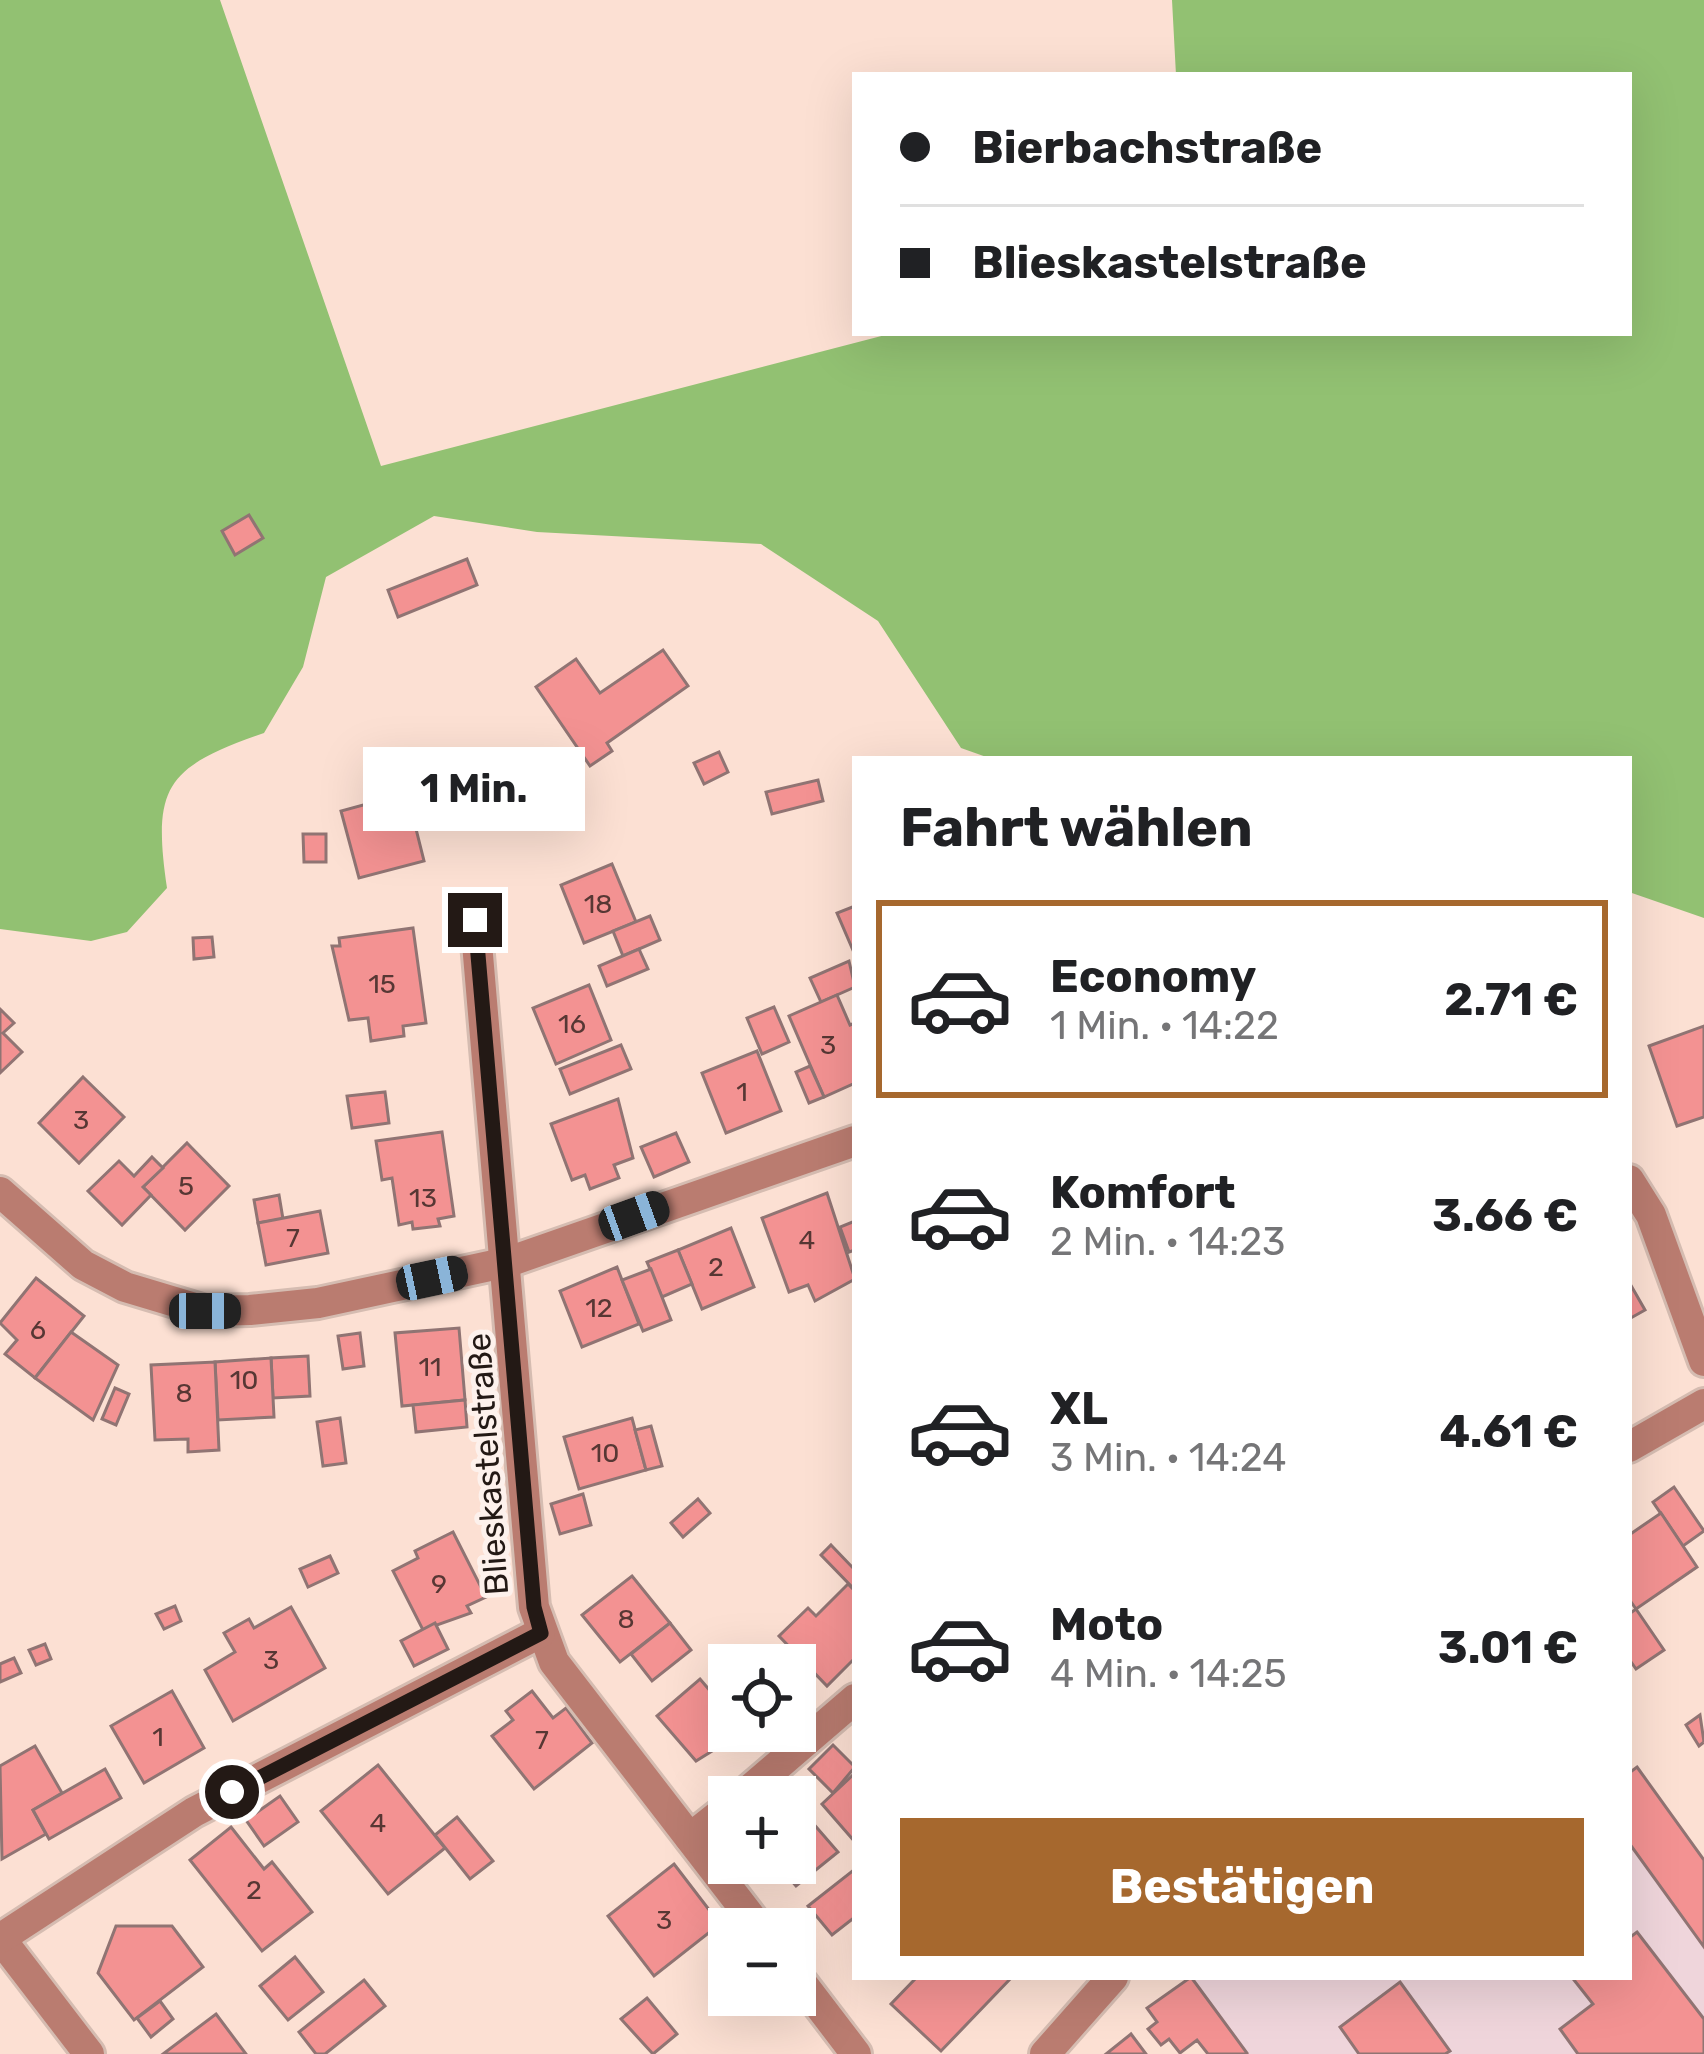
<!DOCTYPE html>
<html lang="de">
<head>
<meta charset="utf-8">
<style>
	:root { --surface:#fff; --page:#f2f2f2; --text:#202124; --muted:#757577; --line:#e0e0e0; --accent:#a6682e }
	body { margin:0; font-family:Rubik,sans-serif; background:var(--page); color:var(--text); height:100vh; display:flex; flex-direction:column; font-size:45px; white-space:nowrap }
	* { box-sizing:border-box; margin:0 }
	p { font-size:39px; color:var(--muted) }
	.icon { flex:none; width:66px; height:66px; fill:none; stroke:currentColor; stroke-width:2; stroke-linecap:round; stroke-linejoin:round }
	.map { position:relative; flex:1; overflow:hidden }
	.details { position:absolute; left:852px; top:756px; width:780px; height:1224px; display:flex; flex-direction:column; background:var(--surface); border-radius:0px; box-shadow:0 12px 48px #0002 }
	.details>* { flex:none }
	.top-card { position:absolute; left:852px; top:72px; width:780px; height:264px; border-radius:0px; box-shadow:0 12px 48px #0002; display:grid; align-content:center; height:264px; padding:0 48px; background:var(--surface) }
	.buttons { position:absolute; left:708px; top:1644px; display:grid; gap:24px }
	.buttons a { display:grid; place-items:center; width:108px; height:108px; border-radius:0px; background:var(--surface); box-shadow:0 12px 48px #0002; font-size:60px }
	.end { position:absolute; width:54px; height:54px; margin:-27px; border:15px solid #231915; background:#fff; box-shadow:0 0 0 6px #fff }
	.from { border-radius:50% }
	.bubble { position:absolute; height:84px; border-radius:0px; background:var(--surface); box-shadow:0 12px 48px #0002; font-size:39px; font-weight:700; line-height:84px; text-align:center }
	.car { position:absolute; width:36px; height:72px; margin:-36px -18px; border-radius:15px; box-shadow:0 0 9px 3px #0007; background:linear-gradient(#222 24%,#8ab4d8 0 40%,#222 0 76%,#8ab4d8 0 86%,#222 0) }
	.top-card b { display:flex; align-items:center; gap:42px; height:114px; font-size:45px }
	.top-card b+b { border-top:3px solid var(--line) }
	.top-card i { width:30px; height:30px; background:var(--text) }
	ul { padding:0; list-style:none }
	li { display:flex; align-items:center; gap:36px; height:198px; margin:0 24px 18px; padding:0 24px; border:6px solid transparent; border-radius:0px }
	li div { flex:1 }
	li b { display:block; font-size:45px }
	li em { font-style:normal; font-weight:700 }
	li.current { border-color:var(--accent) }
	li>.icon { width:108px; height:108px; stroke-width:1.5 }
	h2 { padding:0 48px; font-size:54px; line-height:144px }
	.button { display:flex; gap:24px; margin-top:auto; padding:24px 48px }
	.button a { flex:1; height:138px; border-radius:0px; background:var(--accent); color:#fff; font-size:48px; font-weight:700; line-height:138px; text-align:center }
	.map>svg:first-child { display:block }
	.commercial { fill:#efd5db }
	.forest { fill:#92c172 }
	.building { fill:#f39292; stroke:#907473; stroke-width:3 }
	.lines { fill:none; stroke-linecap:round; stroke-linejoin:round }
	.minor-casing { stroke:#d5bcb1; stroke-width:36 }
	.minor { stroke:#ba7c70; stroke-width:30 }
	.route { stroke:#231915; stroke-width:15 }
	.labels { text-anchor:middle; stroke-width:10; stroke-linejoin:round; paint-order:stroke }
	.number-label { font-size:27px; fill:#573734 }
	.street-label { font-size:33px; fill:#231915; stroke:#fdf1ec }
</style>
</head>
<body>
<div class="map">
<svg width="1704" height="2054" viewBox="0 0 1704 2054">
	<rect width="100%" height="100%" fill="#fce0d3"/>
	<path class="commercial" d="M1637 1767 1704 1860V2054H1242L1191 1977H1629V1773Z"/>
	<path class="forest" d="M0 0H220L381 466 893 333H1629V75H1176L1172 0H1704V918L1629 892V759H992L961 748 878 621 761 544 537 532 434 516 326 577 303 667 264 733C166 767 152 786 167 888L127 932 91 941 0 929Z"/>
	<g class="building">
		<path d="M249 515 263 538 235 555 222 531Z"/>
		<path d="M467 559 477 585 398 617 388 590Z"/>
		<path d="M663 650 688 686 607 743 612 751 590 766 536 687 576 659 600 693Z"/>
		<path d="M719 752 728 772 704 784 694 763Z"/>
		<path d="M818 780 823 801 772 814 766 792Z"/>
		<path d="M407 793 424 861 359 878 341 811Z"/>
		<path d="M303 834H326V862H304Z"/>
		<path d="M612 864 636 922 584 943 561 885Z"/>
		<path d="M855 906V955L837 913Z"/>
		<path d="M650 916 660 940 623 956 613 931Z"/>
		<path d="M413 928 426 1023 403 1026 404 1036 371 1041 368 1018 349 1020 332 946H340L339 938Z"/>
		<path d="M212 937 214 957 194 959 193 938Z"/>
		<path d="M639 949 648 969 607 986 599 966Z"/>
		<path d="M849 961 855 987 821 1002 810 978Z"/>
		<path d="M589 985 611 1040 556 1064 533 1008Z"/>
		<path d="M837 995 850 1025 855 1023V1083L824 1097 789 1016Z"/>
		<path d="M774 1007 789 1042 762 1054 747 1018Z"/>
		<path d="M0 1009 14 1023 3 1033 22 1052 0 1073Z"/>
		<path d="M1704 1026V1117L1677 1126 1649 1046Z"/>
		<path d="M621 1045 631 1069 570 1094 560 1069Z"/>
		<path d="M757 1051 781 1111 726 1133 702 1073Z"/>
		<path d="M810 1066 824 1097 809 1103 796 1072Z"/>
		<path d="M83 1077 124 1117 79 1163 39 1123Z"/>
		<path d="M385 1092 389 1123 352 1128 347 1096Z"/>
		<path d="M618 1099 633 1158 614 1165 619 1178 590 1189 585 1175 572 1180 551 1124Z"/>
		<path d="M442 1132 454 1216 438 1219 440 1226 413 1229 412 1222 399 1225 392 1178 382 1180 376 1141Z"/>
		<path d="M676 1133 689 1162 654 1177 641 1147Z"/>
		<path d="M187 1143 229 1186 185 1230 143 1187Z"/>
		<path d="M152 1157 163 1168 143 1187 151 1195 122 1225 88 1191 119 1161 134 1176Z"/>
		<path d="M827 1193 855 1279 815 1301 808 1285 789 1292 762 1218Z"/>
		<path d="M279 1195 283 1219 258 1223 254 1200Z"/>
		<path d="M320 1211 328 1253 266 1265 258 1223Z"/>
		<path d="M855 1221V1250L849 1252 840 1227Z"/>
		<path d="M731 1228 754 1287 702 1309 678 1250Z"/>
		<path d="M678 1250 692 1284 662 1297 647 1262Z"/>
		<path d="M617 1267 639 1324 582 1347 560 1291Z"/>
		<path d="M651 1269 671 1320 643 1331 622 1280Z"/>
		<path d="M36 1278 84 1316 35 1378 5 1354 17 1340 0 1323Z"/>
		<path d="M1629 1282 1645 1310 1629 1319Z"/>
		<path d="M459 1328 465 1400 402 1406 395 1333Z"/>
		<path d="M71 1332 118 1365 93 1420 35 1378Z"/>
		<path d="M360 1333 364 1366 343 1369 338 1336Z"/>
		<path d="M308 1356 310 1396 273 1398 271 1358Z"/>
		<path d="M271 1358 274 1417 218 1420 215 1362Z"/>
		<path d="M215 1362 219 1450 188 1452V1439L155 1440 151 1365Z"/>
		<path d="M115 1388 129 1394 116 1425 102 1419Z"/>
		<path d="M465 1400 467 1427 416 1432 413 1405Z"/>
		<path d="M340 1418 346 1463 323 1466 317 1422Z"/>
		<path d="M632 1418 646 1470 579 1489 564 1437Z"/>
		<path d="M651 1426 662 1466 646 1470 635 1430Z"/>
		<path d="M1674 1487 1704 1531 1683 1546 1653 1502Z"/>
		<path d="M583 1494 591 1525 560 1534 551 1504Z"/>
		<path d="M698 1499 710 1513 683 1537 671 1523Z"/>
		<path d="M1661 1513 1697 1567 1636 1609 1629 1599V1535Z"/>
		<path d="M453 1532 486 1597 467 1606 471 1613 423 1630 393 1571 418 1558 415 1551Z"/>
		<path d="M831 1545 855 1570V1590L821 1555Z"/>
		<path d="M330 1556 338 1573 308 1587 300 1569Z"/>
		<path d="M632 1576 670 1623 620 1662 582 1615Z"/>
		<path d="M848 1584 855 1591V1658L827 1686 779 1636 808 1608 816 1616Z"/>
		<path d="M175 1606 181 1621 164 1629 156 1614Z"/>
		<path d="M291 1607 325 1668 233 1721 205 1670 235 1652 224 1633 249 1619 254 1628Z"/>
		<path d="M1636 1609 1664 1650 1636 1669 1629 1659V1614Z"/>
		<path d="M435 1623 448 1649 414 1666 401 1641Z"/>
		<path d="M670 1623 691 1650 652 1681 631 1654Z"/>
		<path d="M45 1644 51 1659 36 1665 29 1650Z"/>
		<path d="M14 1658 21 1673 0 1682V1664Z"/>
		<path d="M700 1679 729 1713 733 1738 696 1761 657 1716Z"/>
		<path d="M172 1691 204 1748 144 1783 111 1726Z"/>
		<path d="M532 1691 553 1718 566 1708 592 1743 534 1789 492 1736 513 1720 506 1711Z"/>
		<path d="M1700 1715 1704 1742 1699 1746 1686 1725Z"/>
		<path d="M833 1745 855 1767 833 1793 809 1769Z"/>
		<path d="M35 1746 62 1793 33 1810 46 1834 2 1859 0 1766Z"/>
		<path d="M378 1765 445 1848 388 1894 321 1811Z"/>
		<path d="M1637 1767 1704 1860V1947L1629 1843V1773Z"/>
		<path d="M105 1769 121 1798 49 1839 33 1810Z"/>
		<path d="M855 1773V1842L822 1804Z"/>
		<path d="M280 1796 298 1822 264 1846 246 1820Z"/>
		<path d="M798 1806 838 1852 796 1886 776 1863H795Z"/>
		<path d="M457 1817 493 1861 470 1879 435 1835Z"/>
		<path d="M231 1827 264 1869 272 1862 312 1912 262 1951 190 1860Z"/>
		<path d="M674 1864 720 1924 654 1976 608 1916Z"/>
		<path d="M855 1869V1917L832 1935 808 1906Z"/>
		<path d="M116 1926H172L203 1967 134 2020 98 1973Z"/>
		<path d="M1637 1932 1704 2019V2054H1578L1560 2029 1593 2004 1574 1980 1578 1977H1629V1938Z"/>
		<path d="M295 1957 323 1992 288 2020 260 1986Z"/>
		<path d="M917 1977H1012L941 2051 891 2004Z"/>
		<path d="M1191 1977 1247 2053 1246 2054H1208L1197 2040 1180 2053 1169 2039 1161 2045 1148 2029 1157 2022 1147 2008Z"/>
		<path d="M364 1980 385 2006 325 2054H316L299 2032Z"/>
		<path d="M1400 1982 1450 2051 1445 2054H1359L1340 2027Z"/>
		<path d="M647 1998 677 2034 653 2054 621 2019Z"/>
		<path d="M160 2001 173 2019 151 2037 137 2018Z"/>
		<path d="M216 2014 246 2054H163Z"/>
		<path d="M1131 2034 1146 2054H1106Z"/>
	</g>
	<g class="lines">
		<g class="minor-casing">
			<g id="minor">
				<path d="M475 920 534 1607 554 1662 760 1929"/>
				<path d="M1629 1180 1651 1215 1704 1361"/>
				<path d="M0 1192 83 1265 125 1287 205 1311 250 1310 318 1303 508 1262 855 1141"/>
				<path d="M1629 1447 1704 1404"/>
				<path d="M741 1797 855 1699"/>
				<path d="M690 1838 729 1807"/>
				<path d="M0 1938 89 2054"/>
				<path d="M1 1938 194 1812 540 1633"/>
				<path d="M795 1974 856 2054"/>
				<path d="M1045 2054 1113 1977"/>
			</g>
		</g>
		<use href="#minor" class="minor"/>
	</g>
	<g class="lines">
		<path class="route" d="M232 1792 541 1633 534 1607 475 920"/>
	</g>
	<g class="labels">
		<g class="number-label">
			<text x="598" y="913">18</text>
			<text x="382" y="993">15</text>
			<text x="572" y="1033">16</text>
			<text x="828" y="1054">3</text>
			<text x="742" y="1101">1</text>
			<text x="81" y="1129">3</text>
			<text x="186" y="1195">5</text>
			<text x="423" y="1207">13</text>
			<text x="293" y="1247">7</text>
			<text x="807" y="1249">4</text>
			<text x="716" y="1276">2</text>
			<text x="599" y="1317">12</text>
			<text x="38" y="1339">6</text>
			<text x="430" y="1376">11</text>
			<text x="244" y="1389">10</text>
			<text x="184" y="1402">8</text>
			<text x="605" y="1462">10</text>
			<text x="439" y="1593">9</text>
			<text x="626" y="1628">8</text>
			<text x="271" y="1669">3</text>
			<text x="158" y="1746">1</text>
			<text x="542" y="1749">7</text>
			<text x="378" y="1832">4</text>
			<text x="254" y="1899">2</text>
			<text x="664" y="1929">3</text>
		</g>
		<g class="street-label">
			<text transform="translate(487 1464) rotate(-94)" y="12">Blieskastelstraße</text>
		</g>
	</g>
</svg>
<div class="buttons">
<a><svg class="icon" aria-label="locate" viewBox="0 0 24 24"><circle cx="12" cy="12" r="6"/><path d="M12 2v4M12 18v4M2 12h4M18 12h4"/></svg></a>
<a>+</a>
<a>−</a>
</div>
<i class="end from" style="left:232px;top:1792px"></i>
<i class="end" style="left:475px;top:920px"></i>
<div class="bubble" style="left:363px;top:747px;width:222px">1 Min.</div>
<i class="car" style="left:634px;top:1216px;rotate:70deg"></i>
<i class="car" style="left:432px;top:1278px;rotate:78deg"></i>
<i class="car" style="left:205px;top:1311px;rotate:90deg"></i>
<div class="top-card">
<b><i class="from"></i>Bierbachstraße</b>
<b><i></i>Blieskastelstraße</b>
</div>
<section class="details">
<h2>Fahrt wählen</h2>
<ul>
<li class="current"><svg class="icon" aria-label="car" viewBox="0 0 24 24"><path d="M5 17H2v-5l4-1 3-4h7l3 4 3 1v5h-3M9 17h6M6 11h13"/><circle cx="7" cy="17" r="2"/><circle cx="17" cy="17" r="2"/></svg><div><b>Economy</b><p>1 Min. · 14:22</p></div><em>2.71 €</em></li>
<li><svg class="icon" aria-label="car" viewBox="0 0 24 24"><path d="M5 17H2v-5l4-1 3-4h7l3 4 3 1v5h-3M9 17h6M6 11h13"/><circle cx="7" cy="17" r="2"/><circle cx="17" cy="17" r="2"/></svg><div><b>Komfort</b><p>2 Min. · 14:23</p></div><em>3.66 €</em></li>
<li><svg class="icon" aria-label="car" viewBox="0 0 24 24"><path d="M5 17H2v-5l4-1 3-4h7l3 4 3 1v5h-3M9 17h6M6 11h13"/><circle cx="7" cy="17" r="2"/><circle cx="17" cy="17" r="2"/></svg><div><b>XL</b><p>3 Min. · 14:24</p></div><em>4.61 €</em></li>
<li><svg class="icon" aria-label="car" viewBox="0 0 24 24"><path d="M5 17H2v-5l4-1 3-4h7l3 4 3 1v5h-3M9 17h6M6 11h13"/><circle cx="7" cy="17" r="2"/><circle cx="17" cy="17" r="2"/></svg><div><b>Moto</b><p>4 Min. · 14:25</p></div><em>3.01 €</em></li>
</ul>
<div class="button"><a>Bestätigen</a></div>
</section>
</div>
</body>
</html>
